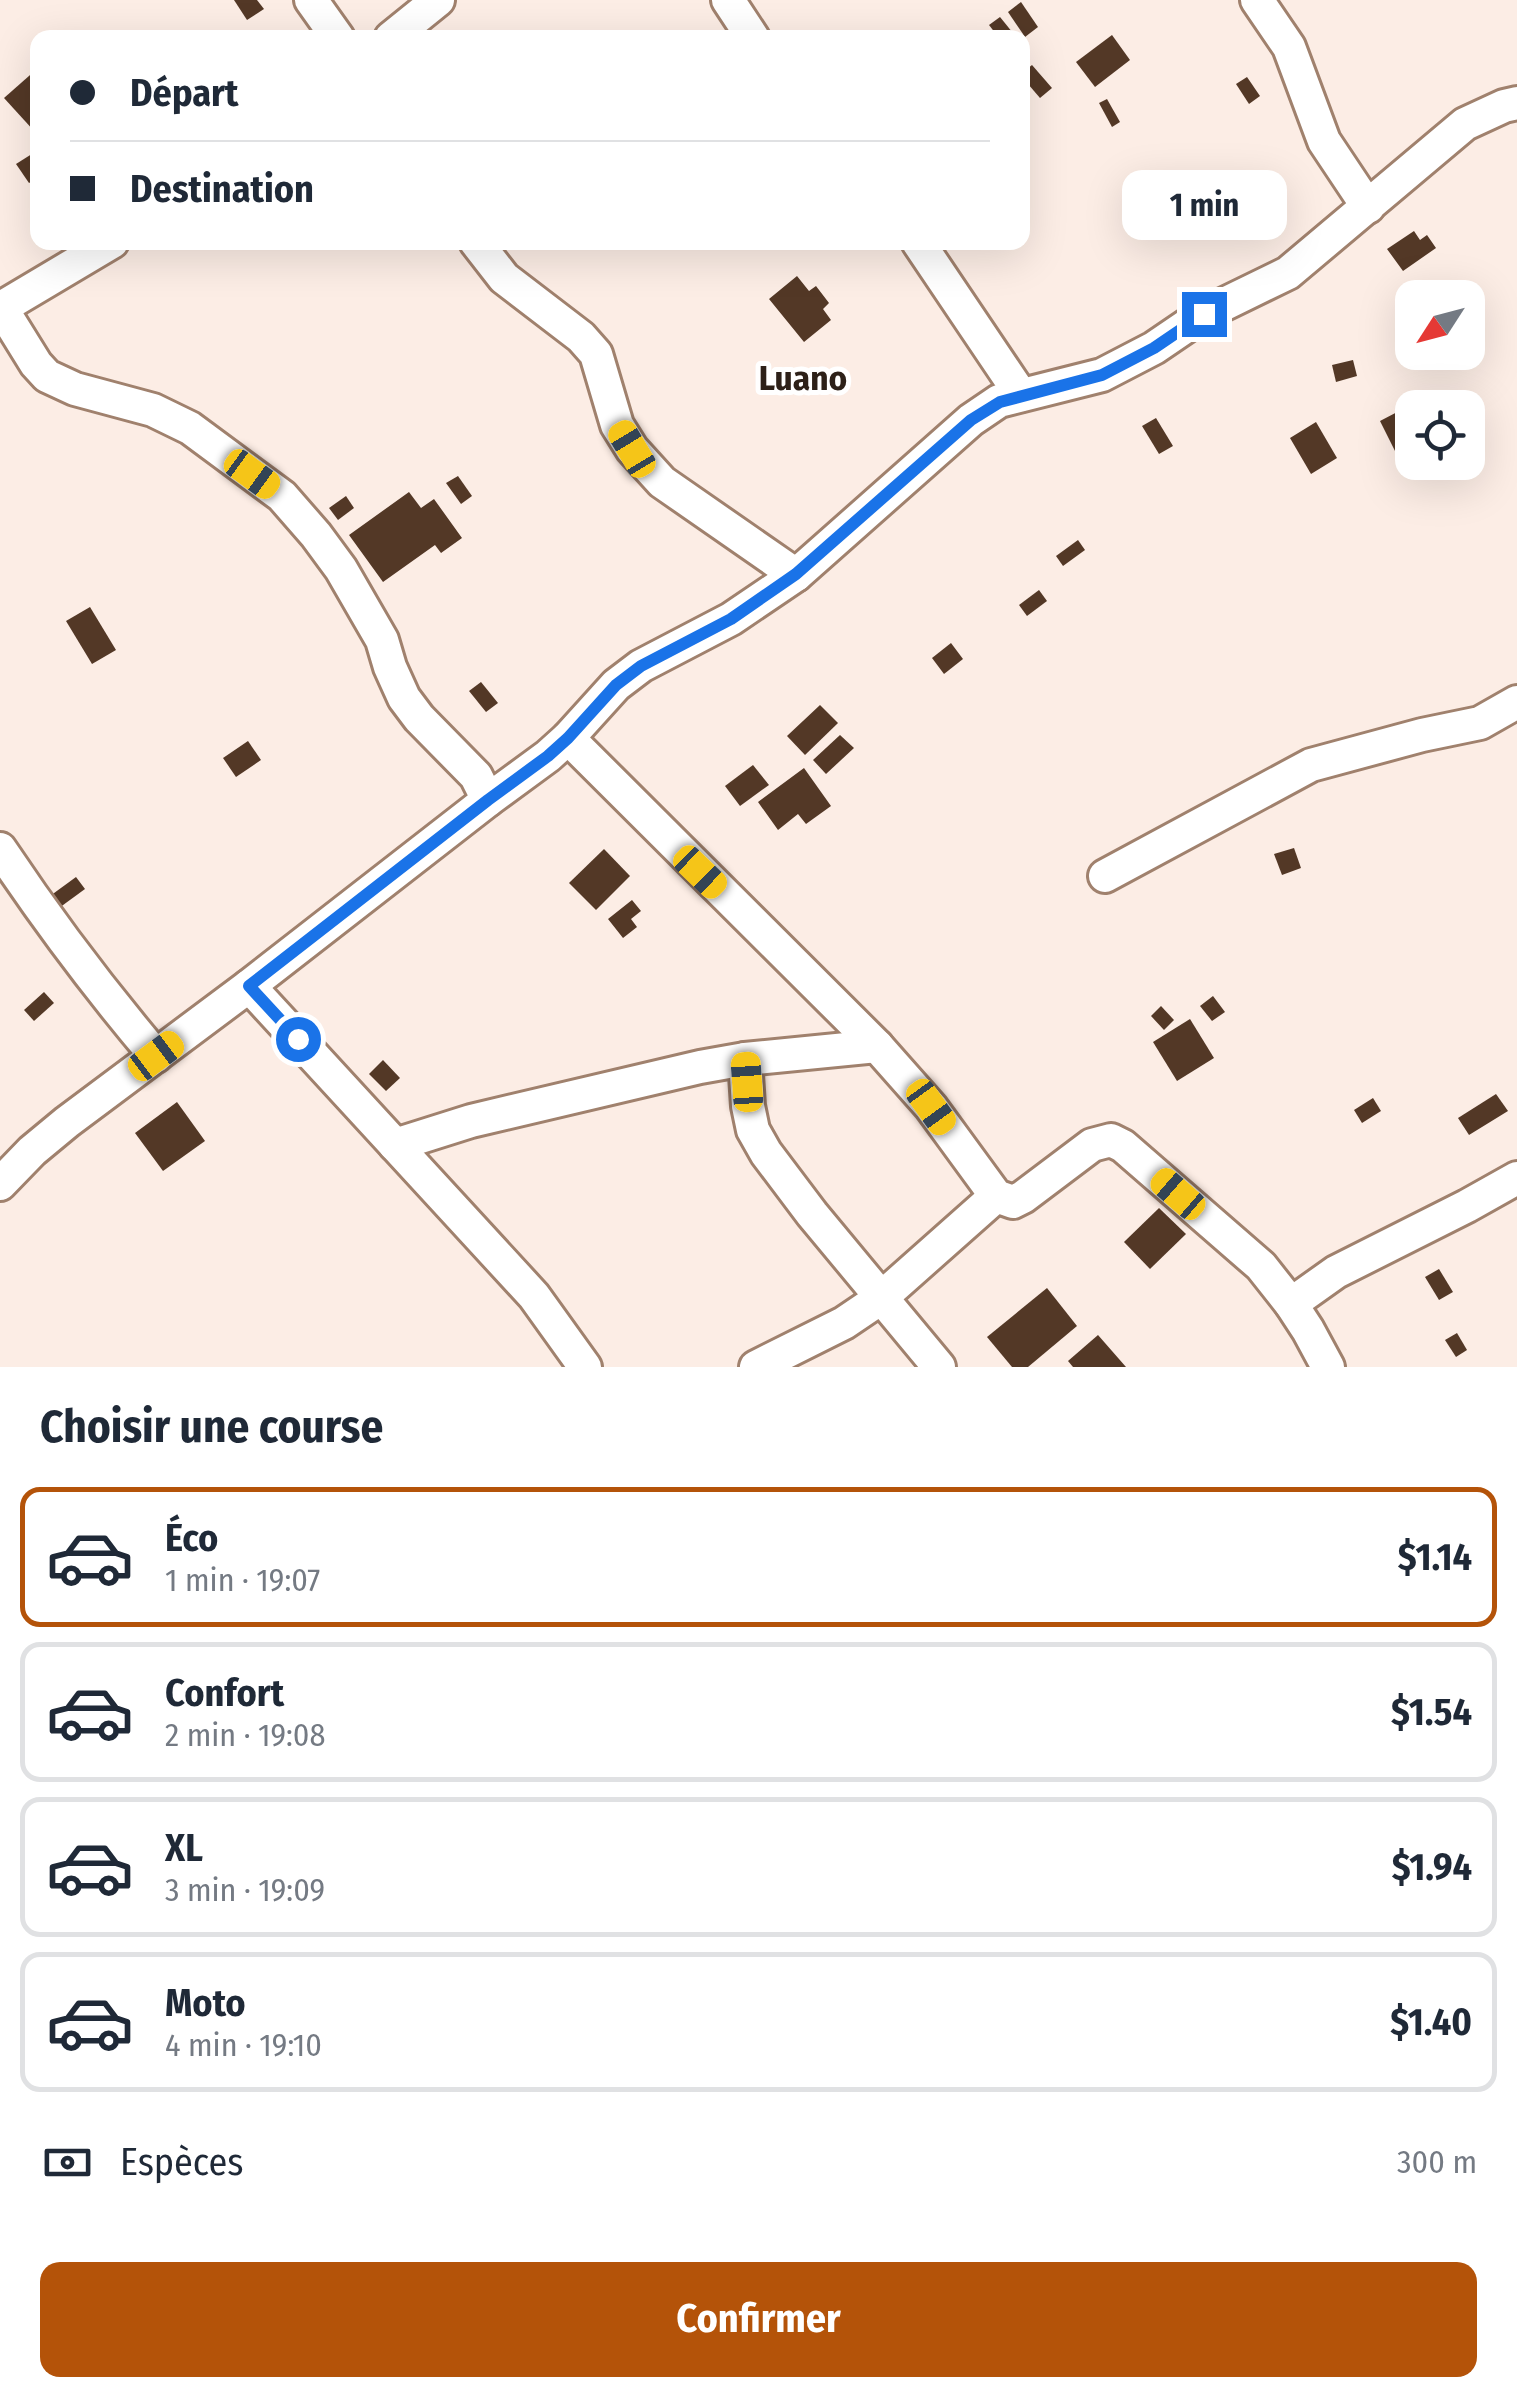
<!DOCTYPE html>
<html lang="fr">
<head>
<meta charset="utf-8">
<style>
	:root { --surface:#fff; --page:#f2f2f3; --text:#1f2937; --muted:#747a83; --line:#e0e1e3; --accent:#b45309 }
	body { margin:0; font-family:"Fira Sans Condensed",sans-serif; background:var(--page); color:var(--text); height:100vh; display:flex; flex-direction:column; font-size:38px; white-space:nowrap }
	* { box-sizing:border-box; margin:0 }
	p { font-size:32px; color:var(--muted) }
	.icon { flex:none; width:55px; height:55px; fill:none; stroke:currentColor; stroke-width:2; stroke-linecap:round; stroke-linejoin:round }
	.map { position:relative; height:1367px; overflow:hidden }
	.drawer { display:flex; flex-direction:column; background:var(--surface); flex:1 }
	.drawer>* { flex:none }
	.guide { position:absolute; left:30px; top:30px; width:1000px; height:220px; border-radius:20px; box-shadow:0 10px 40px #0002; display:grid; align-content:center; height:220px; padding:0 40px; background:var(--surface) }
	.needle { width:65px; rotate:234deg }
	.tools { position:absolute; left:1395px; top:280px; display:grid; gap:20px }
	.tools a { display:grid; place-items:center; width:90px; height:90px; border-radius:20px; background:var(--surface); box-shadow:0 10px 40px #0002; font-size:50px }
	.end { position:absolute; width:45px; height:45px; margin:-22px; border:12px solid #1a73e8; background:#fff; box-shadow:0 0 0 5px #fff }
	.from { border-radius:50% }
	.bubble { position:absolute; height:70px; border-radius:20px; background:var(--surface); box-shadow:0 10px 40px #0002; font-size:32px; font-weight:700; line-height:70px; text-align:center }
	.car { position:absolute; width:30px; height:60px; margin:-30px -15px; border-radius:12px; box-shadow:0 0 8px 2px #0007; background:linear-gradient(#f5c518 24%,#345 0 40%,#f5c518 0 76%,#345 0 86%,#f5c518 0) }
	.guide b { display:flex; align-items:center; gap:35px; height:95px; font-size:38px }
	.guide b+b { border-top:2px solid var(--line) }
	.guide i { width:25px; height:25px; background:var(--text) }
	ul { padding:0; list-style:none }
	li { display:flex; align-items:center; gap:30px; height:140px; margin:0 20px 15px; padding:0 20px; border:5px solid var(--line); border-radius:20px }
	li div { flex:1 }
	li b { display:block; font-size:38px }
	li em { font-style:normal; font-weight:700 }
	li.on { border-color:var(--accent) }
	li>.icon { width:90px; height:90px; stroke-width:1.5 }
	h2 { padding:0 40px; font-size:45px; line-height:120px }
	.pay { display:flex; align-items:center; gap:25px; height:110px; padding:0 40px; font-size:38px }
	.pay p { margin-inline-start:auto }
	.button { display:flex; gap:20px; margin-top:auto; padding:20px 40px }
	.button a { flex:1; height:115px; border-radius:20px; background:var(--accent); color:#fff; font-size:40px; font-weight:700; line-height:115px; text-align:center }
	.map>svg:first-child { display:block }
	.building { fill:#533826 }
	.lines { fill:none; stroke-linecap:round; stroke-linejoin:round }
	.street-casing { stroke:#a0816d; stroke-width:38 }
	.street { stroke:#fff; stroke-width:32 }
	.route { stroke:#1a73e8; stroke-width:12 }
	.labels { text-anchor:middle; stroke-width:10; stroke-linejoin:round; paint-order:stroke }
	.quarter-label { font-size:35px; font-weight:bold; fill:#2d2018; stroke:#fff }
</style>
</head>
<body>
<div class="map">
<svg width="1517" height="1367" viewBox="0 0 1517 1367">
	<rect width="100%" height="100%" fill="#fcede5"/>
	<g class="building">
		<path d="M234 0H257L264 9 247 20Z"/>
		<path d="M1021 2 1038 27 1025 37 1008 12Z"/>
		<path d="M1000 17 1017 38H999L989 25Z"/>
		<path d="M1112 35 1130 60 1095 87 1076 62Z"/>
		<path d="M1032 65 1052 88 1040 98 1022 77V73Z"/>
		<path d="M38 68V129L35 132 4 98Z"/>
		<path d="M1247 77 1260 96 1249 104 1236 84Z"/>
		<path d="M1107 99 1120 122 1112 127 1099 103Z"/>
		<path d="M35 152 38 155V178L29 183 16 164Z"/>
		<path d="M1414 231 1420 240 1427 235 1436 248 1403 271 1387 249Z"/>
		<path d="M797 276 809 291 816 286 829 303 823 309 831 320 804 342 769 299Z"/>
		<path d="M1353 360 1357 376 1336 382 1332 365Z"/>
		<path d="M1424 398 1429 408H1412V450L1398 457 1380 421Z"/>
		<path d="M1156 418 1173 446 1159 454 1142 426Z"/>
		<path d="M1316 422 1337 458 1311 474 1290 438Z"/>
		<path d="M458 476 472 496 461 504 446 483Z"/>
		<path d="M409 492 421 508 434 499 462 538 441 553 435 545 383 582 349 535Z"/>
		<path d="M346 496 354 508 338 520 329 508Z"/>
		<path d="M1078 540 1085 550 1063 566 1056 556Z"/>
		<path d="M1039 590 1047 601 1027 616 1019 605Z"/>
		<path d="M90 607 116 650 92 664 66 621Z"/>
		<path d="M951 643 963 659 944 674 932 658Z"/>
		<path d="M481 682 498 703 486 712 469 691Z"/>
		<path d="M820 705 838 723 805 755 787 736Z"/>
		<path d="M840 735 854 748 826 774 813 760Z"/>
		<path d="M248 741 261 760 236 777 223 758Z"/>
		<path d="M753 765 769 785 740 806 725 786Z"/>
		<path d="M804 768 831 806 806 824 798 814 778 830 758 802Z"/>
		<path d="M1294 848 1301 868 1282 875 1274 854Z"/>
		<path d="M604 849 630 876 596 910 569 883Z"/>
		<path d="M76 877 85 889 59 908 50 896Z"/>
		<path d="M632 900 641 911 631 919 637 927 623 938 608 919Z"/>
		<path d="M44 992 54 1003 34 1021 24 1010Z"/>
		<path d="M1213 996 1225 1012 1212 1021 1200 1006Z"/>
		<path d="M1161 1006 1174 1020 1164 1030 1151 1016Z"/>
		<path d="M1190 1019 1214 1058 1177 1081 1153 1042Z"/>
		<path d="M383 1060 400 1078 386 1091 369 1074Z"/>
		<path d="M1496 1094 1508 1111 1469 1135 1458 1118Z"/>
		<path d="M1373 1098 1381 1111 1362 1123 1354 1110Z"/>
		<path d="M177 1102 205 1141 163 1171 135 1133Z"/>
		<path d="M1159 1208 1186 1234 1150 1269 1124 1242Z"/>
		<path d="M1439 1269 1453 1292 1439 1300 1425 1277Z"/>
		<path d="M1047 1288 1077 1326 1028 1367H1012L987 1337Z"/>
		<path d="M1457 1333 1467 1350 1456 1357 1445 1340Z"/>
		<path d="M1098 1335 1126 1367H1073L1068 1361Z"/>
	</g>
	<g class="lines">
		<g class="street-casing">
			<g id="street">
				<path d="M311 0 338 38"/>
				<path d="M728 0 753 38"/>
				<path d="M1257 0 1289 47 1324 141 1368 207"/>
				<path d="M391 38 438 0"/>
				<path d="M476 242 504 278 581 337 596 354 617 425 632 449 662 482 796 575"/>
				<path d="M918 242 1021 395"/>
				<path d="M0 306 36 364 47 376 75 389 153 410 190 428 282 496 316 535 341 569 382 640 390 667 404 698 419 718 476 776 488 800"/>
				<path d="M1 308 112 242"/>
				<path d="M568 738 877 1046 931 1107 996 1196 1013 1202 1023 1197 1092 1145 1111 1140 1123 1146 1261 1266 1291 1304 1308 1330 1328 1367"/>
				<path d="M0 849C48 921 100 990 156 1056"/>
				<path d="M1105 876 1311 765 1422 735 1480 723 1517 702"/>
				<path d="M249 986 534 1296 585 1367"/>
				<path d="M745 1059 748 1106 753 1130 766 1153 812 1214 939 1367"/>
				<path d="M395 1145 471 1121 700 1067 745 1059 877 1046"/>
				<path d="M0 1184 32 1151 67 1122 249 986 488 800 548 756 568 738 616 685 641 666 731 619 796 575 971 420 999 401 1102 375 1154 348 1204 314 1288 273 1465 124 1504 106 1517 103"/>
				<path d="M1291 1304 1336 1272 1467 1206 1517 1178"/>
				<path d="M756 1367 844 1323 881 1298 996 1196"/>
			</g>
		</g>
		<use href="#street" class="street"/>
	</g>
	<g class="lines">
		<path class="route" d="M298 1039 249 986 488 800 548 756 568 738 616 685 641 666 731 619 796 574 971 420 1000 402 1102 375 1154 348 1204 314"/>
	</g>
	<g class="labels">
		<g class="quarter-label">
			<text x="803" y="390">Luano</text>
		</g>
	</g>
</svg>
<div class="tools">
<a><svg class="needle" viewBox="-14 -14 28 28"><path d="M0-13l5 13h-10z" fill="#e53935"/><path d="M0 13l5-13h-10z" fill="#747a83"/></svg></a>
<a><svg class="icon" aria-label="locate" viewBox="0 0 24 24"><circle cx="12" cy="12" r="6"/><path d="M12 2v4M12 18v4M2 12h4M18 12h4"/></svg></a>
</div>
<i class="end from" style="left:298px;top:1039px"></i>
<i class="end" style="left:1204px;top:314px"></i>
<div class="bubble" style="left:1122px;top:170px;width:165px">1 min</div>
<i class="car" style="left:632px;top:449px;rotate:329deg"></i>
<i class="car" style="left:252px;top:474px;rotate:126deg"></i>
<i class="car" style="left:700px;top:872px;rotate:134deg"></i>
<i class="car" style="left:156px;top:1056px;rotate:53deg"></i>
<i class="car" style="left:747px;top:1082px;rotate:356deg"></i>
<i class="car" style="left:931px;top:1107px;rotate:144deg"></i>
<i class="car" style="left:1178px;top:1194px;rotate:311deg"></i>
<div class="guide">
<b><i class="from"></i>Départ</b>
<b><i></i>Destination</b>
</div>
</div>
<section class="drawer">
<h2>Choisir une course</h2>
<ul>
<li class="on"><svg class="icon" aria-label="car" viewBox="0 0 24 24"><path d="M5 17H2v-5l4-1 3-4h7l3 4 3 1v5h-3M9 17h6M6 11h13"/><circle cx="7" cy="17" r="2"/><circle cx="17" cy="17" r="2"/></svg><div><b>Éco</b><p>1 min · 19:07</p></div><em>$1.14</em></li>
<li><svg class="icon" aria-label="car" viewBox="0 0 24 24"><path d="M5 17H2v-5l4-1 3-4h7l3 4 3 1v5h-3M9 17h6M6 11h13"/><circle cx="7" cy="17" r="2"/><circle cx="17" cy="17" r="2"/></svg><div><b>Confort</b><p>2 min · 19:08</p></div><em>$1.54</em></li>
<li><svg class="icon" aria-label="car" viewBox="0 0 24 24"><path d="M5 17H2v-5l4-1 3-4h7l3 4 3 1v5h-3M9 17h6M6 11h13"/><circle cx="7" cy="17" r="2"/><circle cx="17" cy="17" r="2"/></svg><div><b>XL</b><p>3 min · 19:09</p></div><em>$1.94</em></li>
<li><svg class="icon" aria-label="car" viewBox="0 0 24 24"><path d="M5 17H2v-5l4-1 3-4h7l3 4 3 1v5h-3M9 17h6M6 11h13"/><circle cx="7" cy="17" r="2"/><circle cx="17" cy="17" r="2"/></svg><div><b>Moto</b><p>4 min · 19:10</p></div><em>$1.40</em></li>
</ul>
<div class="pay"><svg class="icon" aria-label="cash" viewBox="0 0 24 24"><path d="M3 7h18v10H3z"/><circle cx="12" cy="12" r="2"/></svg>Espèces<p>300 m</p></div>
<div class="button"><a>Confirmer</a></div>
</section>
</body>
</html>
